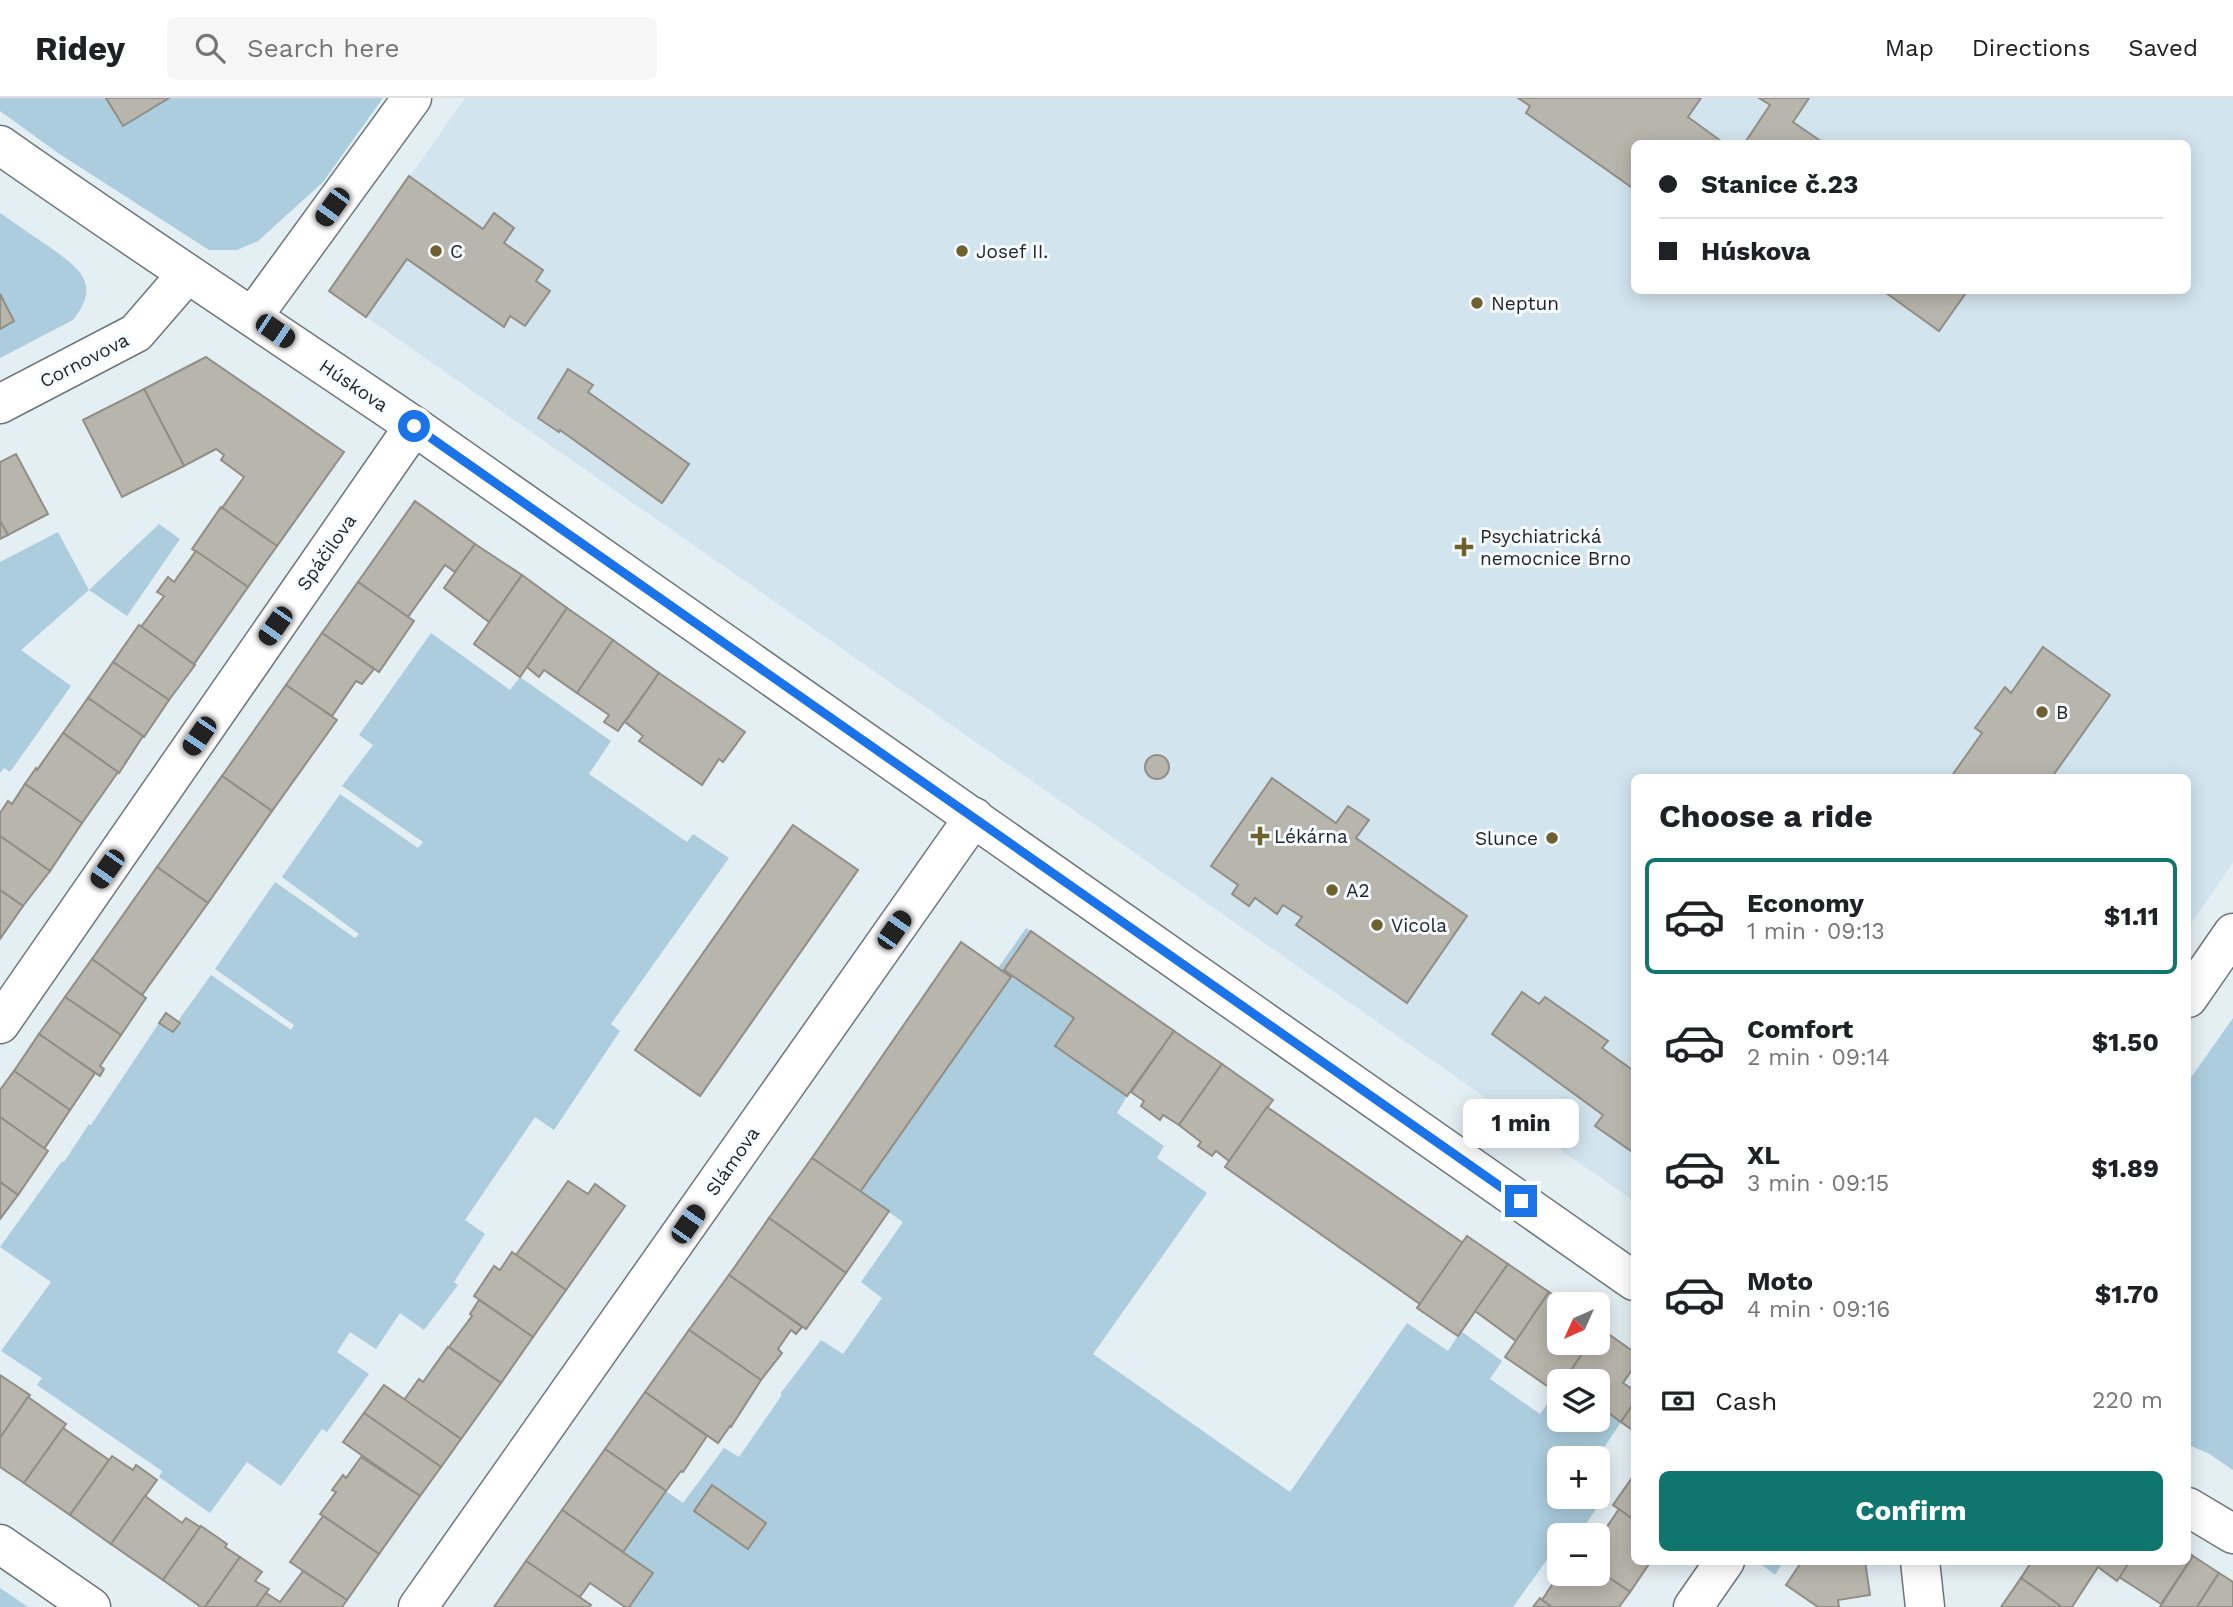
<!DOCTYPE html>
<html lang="en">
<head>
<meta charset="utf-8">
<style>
	:root { --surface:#fff; --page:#f6f6f6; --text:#202124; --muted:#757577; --line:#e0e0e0; --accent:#0f766e }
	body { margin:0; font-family:"Work Sans",sans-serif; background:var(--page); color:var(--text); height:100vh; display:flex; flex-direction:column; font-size:26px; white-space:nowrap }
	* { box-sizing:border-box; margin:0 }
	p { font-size:23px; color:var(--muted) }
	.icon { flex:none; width:38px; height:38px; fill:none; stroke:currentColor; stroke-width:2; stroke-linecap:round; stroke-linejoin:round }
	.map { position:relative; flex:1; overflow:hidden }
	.sheet { position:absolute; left:1631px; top:676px; width:560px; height:791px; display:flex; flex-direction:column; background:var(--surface); border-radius:10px; box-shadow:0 4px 18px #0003 }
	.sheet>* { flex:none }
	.hud { position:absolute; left:1631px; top:42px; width:560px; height:154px; border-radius:10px; box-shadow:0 4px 18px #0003; display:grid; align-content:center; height:154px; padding:0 28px; background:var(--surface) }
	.needle { width:46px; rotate:225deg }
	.tools { position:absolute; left:1547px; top:1194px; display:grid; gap:14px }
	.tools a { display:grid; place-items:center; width:63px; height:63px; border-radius:10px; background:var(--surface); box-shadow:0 4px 18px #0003; font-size:35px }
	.end { position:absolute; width:32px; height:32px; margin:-16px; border:9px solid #1a73e8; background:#fff; box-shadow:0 0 0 4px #fff }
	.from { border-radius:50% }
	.bubble { position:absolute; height:49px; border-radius:10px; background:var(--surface); box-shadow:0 4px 18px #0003; font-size:23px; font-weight:700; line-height:49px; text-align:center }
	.car { position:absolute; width:21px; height:42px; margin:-21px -10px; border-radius:9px; box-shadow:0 0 5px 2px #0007; background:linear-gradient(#222 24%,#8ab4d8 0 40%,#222 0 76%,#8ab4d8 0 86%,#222 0) }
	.hud b { display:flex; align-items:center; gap:24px; height:66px; font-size:26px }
	.hud b+b { border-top:2px solid var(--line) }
	.hud i { width:18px; height:18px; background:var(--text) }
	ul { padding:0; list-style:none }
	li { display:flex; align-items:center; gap:21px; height:116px; margin:0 14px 10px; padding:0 14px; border:4px solid transparent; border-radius:10px }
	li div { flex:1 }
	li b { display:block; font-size:26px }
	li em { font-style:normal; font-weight:700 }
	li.on { border-color:var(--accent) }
	li>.icon { width:63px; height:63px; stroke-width:1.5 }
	h2 { padding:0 28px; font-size:32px; line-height:84px }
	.pay { display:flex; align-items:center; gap:18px; height:77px; padding:0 28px; font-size:26px }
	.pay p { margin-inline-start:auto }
	.action { display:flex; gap:14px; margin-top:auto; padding:14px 28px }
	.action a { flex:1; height:80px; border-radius:10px; background:var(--accent); color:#fff; font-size:28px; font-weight:700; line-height:80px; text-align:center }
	header { display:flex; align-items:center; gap:42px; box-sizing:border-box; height:98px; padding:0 35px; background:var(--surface); border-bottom:2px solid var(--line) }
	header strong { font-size:33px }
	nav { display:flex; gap:38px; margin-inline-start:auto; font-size:24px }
	.search { width:490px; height:63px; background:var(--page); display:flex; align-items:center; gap:18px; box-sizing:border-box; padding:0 24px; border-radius:10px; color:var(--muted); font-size:26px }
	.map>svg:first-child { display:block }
	.built { fill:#d2e5ee; fill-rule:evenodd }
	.green { fill:#abcddd }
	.building { fill:#b8b5ac; stroke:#908e85; stroke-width:2 }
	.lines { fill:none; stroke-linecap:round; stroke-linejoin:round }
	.minor-casing { stroke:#6c767a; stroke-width:41 }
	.minor { stroke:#fff; stroke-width:38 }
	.route { stroke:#1a73e8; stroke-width:9 }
	.poi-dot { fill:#6f612e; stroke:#f5fbfe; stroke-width:2.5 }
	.labels { text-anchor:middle; stroke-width:6; stroke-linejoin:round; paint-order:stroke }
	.poi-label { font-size:19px; fill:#1f2224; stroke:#f5fbfe; text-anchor:start }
	.street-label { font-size:19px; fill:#1f2224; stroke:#f5fbfe }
</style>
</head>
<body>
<header>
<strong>Ridey</strong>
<div class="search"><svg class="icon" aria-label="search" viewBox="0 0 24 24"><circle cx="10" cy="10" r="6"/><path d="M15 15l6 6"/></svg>Search here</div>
<nav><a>Map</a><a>Directions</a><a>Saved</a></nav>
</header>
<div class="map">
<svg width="2233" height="1509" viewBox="0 0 2233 1509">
	<rect width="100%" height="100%" fill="#e4eff4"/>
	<path class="built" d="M465 0H2233V765L2188 830V679H1634V1103L329 193ZM1634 46H2188V192H1634Z"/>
	<g class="green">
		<path d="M0 0H383L323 84 258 143 237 152H209L58 55 0 13Z"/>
		<path d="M0 115C15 125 30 136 45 146 76 168 104 184 73 222L0 260Z"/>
		<path d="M159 426 180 441 127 518 89 492 21 552 71 588 10 674 4 670 0 675V464L58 434 89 492Z"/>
		<path d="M431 535 510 592 520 579 611 643 589 676 687 744 693 736 729 760 611 926 620 933 554 1032 535 1019 465 1122 485 1136 454 1184 458 1187 424 1232 400 1215 376 1251 350 1234 337 1254 369 1276 327 1334 322 1331 281 1388 247 1364 210 1415 159 1379 162 1373 37 1287 42 1280 1 1253 51 1184 0 1149 62 1063 64 1064 89 1026 91 1027 159 925 173 934 180 925 178 923 211 877 291 932 294 927 215 871 275 784 355 840 359 836 282 779 340 696 418 750 423 744 342 688 373 647 359 637Z"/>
		<path d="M1026 830 1031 833 1004 872 1074 920 1055 948 1127 998 1117 1015 1164 1048 1157 1060 1207 1095 1093 1256 1290 1394 1407 1225 1448 1253 1461 1233 1502 1263 1490 1281 1540 1316 1556 1294 1559 1296V1321H1598V1307L1621 1324 1597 1360H1559V1398H1598V1396L1603 1400 1579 1437H1559V1445L1513 1509H629L653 1475 623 1454 666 1393 683 1405 724 1350 739 1359 782 1297 780 1296 821 1242 843 1256 882 1200 861 1184 903 1124 860 1094 1011 880 998 870Z"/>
		<path d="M2233 920V1372L2208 1355 2188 1347V984Z"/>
		<path d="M1757 1463H1784L1775 1477Z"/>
		<path d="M0 1490 28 1509H0Z"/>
	</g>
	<g class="building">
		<path d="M106 0H169L123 28Z"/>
		<path d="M1518 0H1701L1688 19 1725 46H1634V91L1526 15 1530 8Z"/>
		<path d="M1759 0H1809L1793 24 1825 46H1744L1770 7Z"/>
		<path d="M409 78 483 131 494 115 514 130 504 145 543 172 536 183 550 193 525 228 510 218 504 229 407 161 366 219 329 193Z"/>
		<path d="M1882 192H1968L1939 233Z"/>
		<path d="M0 196 14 223 0 231Z"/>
		<path d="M206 259 344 354 277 448 222 410 244 379 221 362 224 357 216 351 184 368 144 291Z"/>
		<path d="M568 271 593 287 588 294 689 366 662 405 560 332 559 334 538 320Z"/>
		<path d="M144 291 184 368 122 399 83 322Z"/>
		<path d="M16 356 48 416 8 437 0 423V364Z"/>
		<path d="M415 403 475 446 455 474 445 467 408 519 358 484Z"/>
		<path d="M221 409 277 448 248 489 192 451Z"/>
		<path d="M0 423 8 437 0 441Z"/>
		<path d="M475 446 522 477 489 524 444 490Z"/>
		<path d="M196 453 248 489 194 566 141 529 164 498 157 494 168 479 174 484Z"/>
		<path d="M522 477 567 510 520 579 474 546Z"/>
		<path d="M358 484 414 523 379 574 322 535Z"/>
		<path d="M567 510 613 542 577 595 544 572 539 579 527 569Z"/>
		<path d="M139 527 195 567 169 602 113 564Z"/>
		<path d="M322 535 374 571 362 586 356 583 332 618 286 587Z"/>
		<path d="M613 542 659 575 618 633 604 624 609 617 577 595Z"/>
		<path d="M2043 549 2110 597 2052 679H1951L1982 635 1975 630 2005 589 2011 595Z"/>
		<path d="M113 564 169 602 144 639 88 600Z"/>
		<path d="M659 575 745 634 723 664 719 661 702 687 639 643 643 638 625 624Z"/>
		<path d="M286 587 337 622 272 713 222 678Z"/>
		<path d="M88 600 143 638 119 675 63 635Z"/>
		<path d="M63 635 118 674 82 725 25 686 36 670 37 672Z"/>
		<circle cx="1157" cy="669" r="12"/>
		<path d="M222 678 272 713 208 805 157 769Z"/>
		<path d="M1272 680 1336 725 1348 708 1369 722 1356 740 1467 818 1407 905 1296 827 1302 819 1283 807 1277 816 1255 800 1249 808 1232 796 1238 787 1211 768Z"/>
		<path d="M25 686 82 725 50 773 0 738V715L8 703 12 706Z"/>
		<path d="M793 727 858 772 700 998 635 952Z"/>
		<path d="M0 738 50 773 23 808 0 792Z"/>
		<path d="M157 769 208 805 142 897 92 861Z"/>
		<path d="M0 792 23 808 0 841Z"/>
		<path d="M1031 833 1174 933 1127 998 1055 948 1074 920 1004 872Z"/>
		<path d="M961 844 1011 879 860 1094 812 1060Z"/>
		<path d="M92 861 146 900 121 937 65 899Z"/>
		<path d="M1522 894 1539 906 1545 899 1608 943 1602 950 1634 973V1055L1595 1028 1603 1017 1492 936Z"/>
		<path d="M65 899 121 937 100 968 104 971 100 978 39 936Z"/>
		<path d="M166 915 180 925 173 934 159 925Z"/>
		<path d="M1174 933 1222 966 1179 1027 1163 1017 1160 1022 1141 1008 1144 1003 1131 994Z"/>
		<path d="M39 936 95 975 70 1012 14 973Z"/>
		<path d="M1222 966 1273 1002 1229 1063 1216 1053 1212 1058 1198 1048 1201 1044 1179 1027Z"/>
		<path d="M14 973 70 1012 44 1051 0 1019V992Z"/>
		<path d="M1267 1009 1463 1145 1420 1206 1225 1069Z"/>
		<path d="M0 1019 48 1053 18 1097 0 1084Z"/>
		<path d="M812 1060 889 1113 846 1175 769 1120Z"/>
		<path d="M568 1083 588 1096 595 1086 625 1108 566 1192 516 1157Z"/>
		<path d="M0 1084 18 1097 0 1121Z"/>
		<path d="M769 1120 846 1175 806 1231 729 1177Z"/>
		<path d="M1467 1138 1508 1166 1458 1238 1417 1210Z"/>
		<path d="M512 1154 566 1192 533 1239 474 1198 494 1168 500 1172Z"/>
		<path d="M1508 1166 1549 1194 1516 1243 1475 1213Z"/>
		<path d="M729 1177 802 1229 796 1236 791 1232 778 1251 782 1255 761 1282 689 1232Z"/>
		<path d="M1549 1194 1566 1206H1559V1244H1590L1564 1283H1559V1289L1556 1294 1505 1259Z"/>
		<path d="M479 1202 533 1239 501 1285 449 1249 472 1218 470 1216Z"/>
		<path d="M1600 1230 1634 1254V1269L1623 1285 1634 1292V1305L1621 1324 1598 1307V1283H1564L1590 1244H1598V1234Z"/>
		<path d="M689 1232 761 1282 731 1329 730 1328 718 1345 645 1294Z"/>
		<path d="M448 1249 501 1285 461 1341 404 1302 419 1281 423 1284Z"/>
		<path d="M0 1277 30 1297 0 1340Z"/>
		<path d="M384 1287 461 1341 441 1369 364 1315Z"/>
		<path d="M645 1294 707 1338 683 1374 681 1373 666 1393 605 1351Z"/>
		<path d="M28 1299 66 1326 24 1385 0 1369V1340Z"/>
		<path d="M1634 1305V1333L1621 1324Z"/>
		<path d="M364 1315 441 1369 420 1398 343 1344Z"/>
		<path d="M63 1330 109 1362 70 1417 24 1385Z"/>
		<path d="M605 1351 666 1393 623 1454 562 1412Z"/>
		<path d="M112 1358 133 1372 136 1367 157 1382 111 1446 70 1417Z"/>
		<path d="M361 1359 420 1398 379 1456 320 1416 336 1394 332 1392 343 1377 346 1380Z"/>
		<path d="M1634 1377V1422L1613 1407Z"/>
		<path d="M712 1387 766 1425 748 1451 694 1413Z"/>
		<path d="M145 1398 182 1425 186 1420 200 1429 163 1482 111 1446Z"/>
		<path d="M1619 1411 1634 1422V1463H1651L1630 1494 1598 1472V1442Z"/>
		<path d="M562 1412 653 1475 629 1509H625L590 1485 579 1500 526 1463Z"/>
		<path d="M323 1418 379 1456 347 1502 290 1464Z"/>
		<path d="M201 1428 227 1446 225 1449 240 1459 205 1509H201L163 1482Z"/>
		<path d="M2188 1454 2193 1458 2161 1506 2119 1479 2130 1463H2188Z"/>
		<path d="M2193 1458 2219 1475 2197 1509H2160Z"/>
		<path d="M240 1459 262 1474 255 1483 269 1491 266 1495 256 1509H205Z"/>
		<path d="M526 1463 591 1507 589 1509H494Z"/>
		<path d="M1802 1463H1865L1870 1497 1838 1502 1839 1509H1818L1786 1487Z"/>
		<path d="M2032 1463H2130L2117 1483 2098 1469 2072 1509H2062L2021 1480Z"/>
		<path d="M1598 1472 1630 1494 1619 1509H1552L1542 1502 1560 1475H1598Z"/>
		<path d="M303 1473 347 1502 342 1509H256L266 1495 280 1504Z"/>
		<path d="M2219 1475 2233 1484V1509H2197Z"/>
		<path d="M2021 1480 2062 1509H2001Z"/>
		<path d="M1540 1500 1542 1502 1552 1509H1533Z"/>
	</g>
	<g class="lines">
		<g class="minor-casing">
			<g id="minor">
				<path d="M0 47C136 143 276 234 414 328L1634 1183"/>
				<path d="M253 218 412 0"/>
				<path d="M0 306 136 235 187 176"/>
				<path d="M2188 900 2233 835"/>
				<path d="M0 926 414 328"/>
				<path d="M2188 1409 2233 1436"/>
				<path d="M0 1446 91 1509"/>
				<path d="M1920 1463 1925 1509"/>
				<path d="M418 1509 974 719"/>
				<path d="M1693 1509 1725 1463"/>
			</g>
		</g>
		<use href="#minor" class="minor"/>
	</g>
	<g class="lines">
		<path class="route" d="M414 328 1521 1103"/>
	</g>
	<g class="poi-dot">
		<circle cx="436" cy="153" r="7"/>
		<circle cx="962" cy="153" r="7"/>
		<circle cx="1477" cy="205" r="7"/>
		<path d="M1460.5 438.5h7v7h7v7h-7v7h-7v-7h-7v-7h7z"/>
		<circle cx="2042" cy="614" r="7"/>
		<path d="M1256.5 727.5h7v7h7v7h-7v7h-7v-7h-7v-7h7z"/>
		<circle cx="1552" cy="740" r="7"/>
		<circle cx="1332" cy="792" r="7"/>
		<circle cx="1377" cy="827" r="7"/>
	</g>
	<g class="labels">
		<g class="poi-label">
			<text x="450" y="160">C</text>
			<text x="976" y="160">Josef II.</text>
			<text x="1491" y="212">Neptun</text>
			<text x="1480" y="445">Psychiatrická<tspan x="1480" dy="22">nemocnice Brno</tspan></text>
			<text x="2056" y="621">B</text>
			<text x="1274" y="745">Lékárna</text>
			<text x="1538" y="747" text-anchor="end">Slunce</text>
			<text x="1346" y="799">A2</text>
			<text x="1391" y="834">Vicola</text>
		</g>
		<g class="street-label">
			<text transform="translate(84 262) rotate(-27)" y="7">Cornovova</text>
			<text transform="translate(354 287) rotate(34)" y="7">Húskova</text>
			<text transform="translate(326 454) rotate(-55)" y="7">Spáčilova</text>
			<text transform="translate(732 1063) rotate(-55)" y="7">Slámova</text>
		</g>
	</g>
</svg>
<div class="tools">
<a><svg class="needle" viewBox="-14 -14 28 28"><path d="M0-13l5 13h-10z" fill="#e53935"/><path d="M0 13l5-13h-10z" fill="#757577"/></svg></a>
<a><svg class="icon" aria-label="layers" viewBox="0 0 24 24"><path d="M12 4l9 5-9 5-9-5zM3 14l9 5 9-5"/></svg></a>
<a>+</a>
<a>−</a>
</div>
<i class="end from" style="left:414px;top:328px"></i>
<i class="end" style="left:1521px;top:1103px"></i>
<div class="bubble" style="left:1463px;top:1001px;width:116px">1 min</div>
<i class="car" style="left:332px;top:109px;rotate:216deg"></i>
<i class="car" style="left:275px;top:233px;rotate:124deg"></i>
<i class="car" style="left:275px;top:528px;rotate:215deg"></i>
<i class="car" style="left:199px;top:638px;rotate:214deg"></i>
<i class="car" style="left:107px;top:771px;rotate:215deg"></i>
<i class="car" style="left:894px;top:832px;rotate:35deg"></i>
<i class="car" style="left:688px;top:1126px;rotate:35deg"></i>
<div class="hud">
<b><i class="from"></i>Stanice č.23</b>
<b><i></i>Húskova</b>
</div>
<section class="sheet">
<h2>Choose a ride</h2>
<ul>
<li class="on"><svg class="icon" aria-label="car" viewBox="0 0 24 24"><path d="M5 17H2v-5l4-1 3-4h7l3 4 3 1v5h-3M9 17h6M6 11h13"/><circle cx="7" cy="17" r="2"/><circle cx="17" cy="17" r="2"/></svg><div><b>Economy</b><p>1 min · 09:13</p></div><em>$1.11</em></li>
<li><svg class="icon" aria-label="car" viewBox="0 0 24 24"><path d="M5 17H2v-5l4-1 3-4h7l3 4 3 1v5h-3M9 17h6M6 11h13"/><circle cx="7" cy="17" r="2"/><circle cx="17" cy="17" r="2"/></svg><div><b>Comfort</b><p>2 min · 09:14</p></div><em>$1.50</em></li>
<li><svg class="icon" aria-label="car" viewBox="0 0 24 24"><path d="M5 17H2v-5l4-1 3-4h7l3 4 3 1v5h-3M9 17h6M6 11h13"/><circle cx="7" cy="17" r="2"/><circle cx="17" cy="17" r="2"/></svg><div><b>XL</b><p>3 min · 09:15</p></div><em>$1.89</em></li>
<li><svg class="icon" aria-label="car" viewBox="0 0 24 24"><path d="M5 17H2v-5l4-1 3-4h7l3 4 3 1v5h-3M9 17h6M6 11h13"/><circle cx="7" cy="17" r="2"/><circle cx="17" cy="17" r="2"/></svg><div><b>Moto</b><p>4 min · 09:16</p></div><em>$1.70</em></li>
</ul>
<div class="pay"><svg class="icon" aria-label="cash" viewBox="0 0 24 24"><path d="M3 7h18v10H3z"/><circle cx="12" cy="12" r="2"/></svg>Cash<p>220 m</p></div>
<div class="action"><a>Confirm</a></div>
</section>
</div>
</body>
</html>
